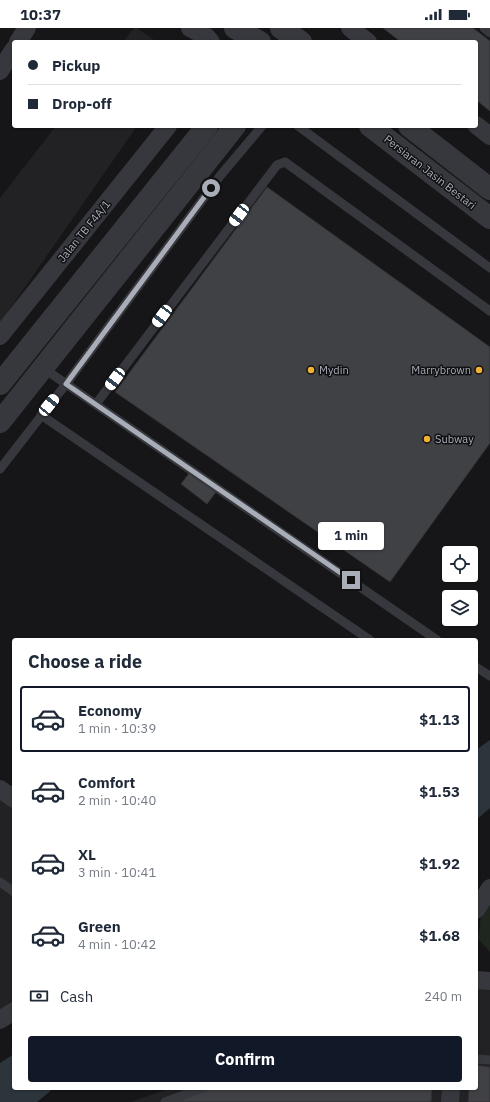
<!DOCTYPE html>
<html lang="en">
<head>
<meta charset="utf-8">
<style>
	:root { --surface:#fff; --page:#f6f6f7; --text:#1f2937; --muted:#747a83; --line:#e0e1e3; --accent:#111827 }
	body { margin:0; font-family:"IBM Plex Sans",sans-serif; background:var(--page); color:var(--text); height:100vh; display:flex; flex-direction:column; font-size:15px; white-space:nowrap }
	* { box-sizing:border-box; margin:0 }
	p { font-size:13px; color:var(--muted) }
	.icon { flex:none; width:22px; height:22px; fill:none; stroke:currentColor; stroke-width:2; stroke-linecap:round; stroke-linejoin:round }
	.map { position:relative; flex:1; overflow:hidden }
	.drawer { position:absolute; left:12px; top:610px; width:466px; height:452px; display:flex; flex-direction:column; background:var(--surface); border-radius:4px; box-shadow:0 1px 3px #0004 }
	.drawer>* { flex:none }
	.top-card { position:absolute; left:12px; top:12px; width:466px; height:88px; border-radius:4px; box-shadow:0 1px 3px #0004; display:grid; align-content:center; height:88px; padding:0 16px; background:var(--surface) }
	.controls { position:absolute; left:442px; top:518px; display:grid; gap:8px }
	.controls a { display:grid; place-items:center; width:36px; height:36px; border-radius:4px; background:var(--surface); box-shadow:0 1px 3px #0004; font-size:20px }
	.end { position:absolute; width:18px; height:18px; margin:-9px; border:5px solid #a8adb8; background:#111; box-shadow:0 0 0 2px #111 }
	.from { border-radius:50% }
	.bubble { position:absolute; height:28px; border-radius:4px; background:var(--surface); box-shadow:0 1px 3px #0004; font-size:13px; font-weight:700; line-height:28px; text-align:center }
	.car { position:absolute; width:12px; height:24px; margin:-12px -6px; border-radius:5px; box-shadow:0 0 3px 1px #0007; background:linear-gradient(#fff 24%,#345 0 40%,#fff 0 76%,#345 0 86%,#fff 0) }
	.top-card b { display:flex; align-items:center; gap:14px; height:38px; font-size:15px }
	.top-card b+b { border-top:1px solid var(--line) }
	.top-card i { width:10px; height:10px; background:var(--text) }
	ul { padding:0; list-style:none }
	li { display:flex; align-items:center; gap:12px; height:66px; margin:0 8px 6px; padding:0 8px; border:2px solid transparent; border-radius:4px }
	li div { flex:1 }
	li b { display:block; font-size:15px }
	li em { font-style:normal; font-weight:700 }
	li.selected { border-color:var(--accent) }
	li>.icon { width:36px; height:36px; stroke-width:1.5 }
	h2 { padding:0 16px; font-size:18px; line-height:48px }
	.pay { display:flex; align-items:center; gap:10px; height:44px; padding:0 16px; font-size:15px }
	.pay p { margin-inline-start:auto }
	.cta { display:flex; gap:8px; margin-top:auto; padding:8px 16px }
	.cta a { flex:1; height:46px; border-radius:4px; background:var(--accent); color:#fff; font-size:16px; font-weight:700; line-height:46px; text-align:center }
	.status { display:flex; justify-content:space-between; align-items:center; height:28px; padding:0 20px; background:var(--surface); direction:ltr }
	.status svg { height:11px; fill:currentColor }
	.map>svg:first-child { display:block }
	.built { fill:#222225 }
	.green { fill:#1e261f }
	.water { fill:#2c353c }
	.building { fill:#404145; stroke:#303034 }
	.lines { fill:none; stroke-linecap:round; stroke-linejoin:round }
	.service { stroke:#37383d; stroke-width:9 }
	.minor { stroke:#37383d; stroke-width:18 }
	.tertiary { stroke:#37383d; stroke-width:22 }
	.route { stroke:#a8adb8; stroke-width:5 }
	.poi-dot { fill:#f2b134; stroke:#111113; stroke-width:1.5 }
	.labels { text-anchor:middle; stroke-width:3; stroke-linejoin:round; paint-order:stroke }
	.street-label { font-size:11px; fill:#a8adb8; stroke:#111113 }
	.poi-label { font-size:11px; fill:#a8adb8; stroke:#111113; text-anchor:start }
</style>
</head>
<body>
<div class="status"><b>10:37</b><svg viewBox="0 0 49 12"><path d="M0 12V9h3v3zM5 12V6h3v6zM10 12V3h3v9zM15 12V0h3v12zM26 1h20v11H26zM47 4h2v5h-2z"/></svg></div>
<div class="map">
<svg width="490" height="1074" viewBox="0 0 490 1074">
	<rect width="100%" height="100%" fill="#161618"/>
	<g class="built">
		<path d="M134 0H137L157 14H123Z"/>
		<path d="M56 98H137L0 295V170Z"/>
		<path d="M0 764 14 774V992L0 1001Z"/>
		<path d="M476 945 490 946V1074H131L171 1060H476Z"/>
	</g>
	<path class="green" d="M490 875V924L478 911 481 887Z"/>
	<g class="water">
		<path d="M490 712V780L476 792V722Z"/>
		<path d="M14 1026V1060H54L37 1074H0V1035Z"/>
	</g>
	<g class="building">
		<path d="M383 0H473L490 13V83L476 72V14H401Z"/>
		<path d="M267 159 490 319V415L390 554 115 364Z"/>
		<path d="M190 444 216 464 207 476 181 456Z"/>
		<path d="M476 1037 490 1039V1074H468L469 1060H476Z"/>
		<path d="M211 1060H432L431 1074H173Z"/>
	</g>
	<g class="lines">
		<g class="service">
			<path d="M484 0 490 5"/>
			<path d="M298 98 490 240"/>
			<path d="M43 340 437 612"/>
			<path d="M96 376 277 137 285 134 490 283"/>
			<path d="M41 387 370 612"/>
			<path d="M0 441 66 356 220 148 262 98"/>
			<path d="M476 639 490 648"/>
			<path d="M0 854 14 864"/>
			<path d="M476 1031 490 1032"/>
			<path d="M165 1074 203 1060"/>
		</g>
		<g class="minor">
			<path d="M190 0 207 9 211 14"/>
			<path d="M350 0 368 14"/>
			<path d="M18 14 27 0"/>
			<path d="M0 43 14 21"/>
			<path d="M476 97 490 108"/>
			<path d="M0 308 168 98"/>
			<path d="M0 761 14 771"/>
			<path d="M476 882 490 860"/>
			<path d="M476 952 490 953"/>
			<path d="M0 992 14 983"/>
			<path d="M450 1074 451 1060"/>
		</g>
		<g class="tertiary">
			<path d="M235 0 260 14"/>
			<path d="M281 0 301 14"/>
			<path d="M370 98 490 190"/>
			<path d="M409 98 490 161"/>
			<path d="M0 356 207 98"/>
			<path d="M0 394 235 98"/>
		</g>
	</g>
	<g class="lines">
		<path class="route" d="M211 160 66 356 351 552"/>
	</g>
	<g class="poi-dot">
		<circle cx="311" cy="342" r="4"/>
		<circle cx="479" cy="342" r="4"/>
		<circle cx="427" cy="411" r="4"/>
	</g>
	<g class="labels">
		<g class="street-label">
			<text transform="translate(430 144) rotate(38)" y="4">Persiaran Jasin Bestari</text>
			<text transform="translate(84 203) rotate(-51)" y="4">Jalan TB F4A/1</text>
		</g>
		<g class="poi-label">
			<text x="319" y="346">Mydin</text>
			<text x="471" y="346" text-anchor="end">Marrybrown</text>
			<text x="435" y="415">Subway</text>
		</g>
	</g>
</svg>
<div class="controls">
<a><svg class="icon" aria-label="locate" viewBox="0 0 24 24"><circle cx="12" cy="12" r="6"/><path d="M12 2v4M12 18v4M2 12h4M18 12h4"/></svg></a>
<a><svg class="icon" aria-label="layers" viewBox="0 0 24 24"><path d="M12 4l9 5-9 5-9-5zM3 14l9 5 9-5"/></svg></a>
</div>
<i class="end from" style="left:211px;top:160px"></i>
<i class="end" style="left:351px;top:552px"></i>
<div class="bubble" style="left:318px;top:494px;width:66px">1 min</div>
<i class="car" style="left:239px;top:187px;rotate:217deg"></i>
<i class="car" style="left:162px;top:288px;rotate:217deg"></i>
<i class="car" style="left:115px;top:351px;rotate:217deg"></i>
<i class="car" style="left:49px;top:377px;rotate:39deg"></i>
<div class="top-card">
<b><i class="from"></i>Pickup</b>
<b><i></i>Drop-off</b>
</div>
<section class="drawer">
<h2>Choose a ride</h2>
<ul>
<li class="selected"><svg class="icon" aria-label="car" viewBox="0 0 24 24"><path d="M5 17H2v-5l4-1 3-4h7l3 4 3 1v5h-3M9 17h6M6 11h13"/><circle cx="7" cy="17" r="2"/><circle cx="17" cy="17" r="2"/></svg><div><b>Economy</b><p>1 min · 10:39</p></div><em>$1.13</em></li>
<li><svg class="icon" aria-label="car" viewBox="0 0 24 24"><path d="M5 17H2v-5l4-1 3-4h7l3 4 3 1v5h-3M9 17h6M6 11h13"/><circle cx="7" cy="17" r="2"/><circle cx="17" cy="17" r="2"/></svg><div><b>Comfort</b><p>2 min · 10:40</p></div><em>$1.53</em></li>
<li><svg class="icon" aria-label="car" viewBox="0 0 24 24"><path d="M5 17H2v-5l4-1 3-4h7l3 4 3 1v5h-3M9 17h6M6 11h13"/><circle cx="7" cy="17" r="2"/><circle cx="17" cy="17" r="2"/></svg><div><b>XL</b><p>3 min · 10:41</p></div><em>$1.92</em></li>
<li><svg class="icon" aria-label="car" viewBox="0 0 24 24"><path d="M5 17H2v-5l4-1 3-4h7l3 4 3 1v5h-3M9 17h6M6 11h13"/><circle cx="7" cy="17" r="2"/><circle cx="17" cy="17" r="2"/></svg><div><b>Green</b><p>4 min · 10:42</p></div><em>$1.68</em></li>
</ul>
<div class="pay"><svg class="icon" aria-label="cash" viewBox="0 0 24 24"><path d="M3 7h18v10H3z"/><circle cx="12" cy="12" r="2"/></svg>Cash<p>240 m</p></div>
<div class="cta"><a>Confirm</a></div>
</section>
</div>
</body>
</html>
